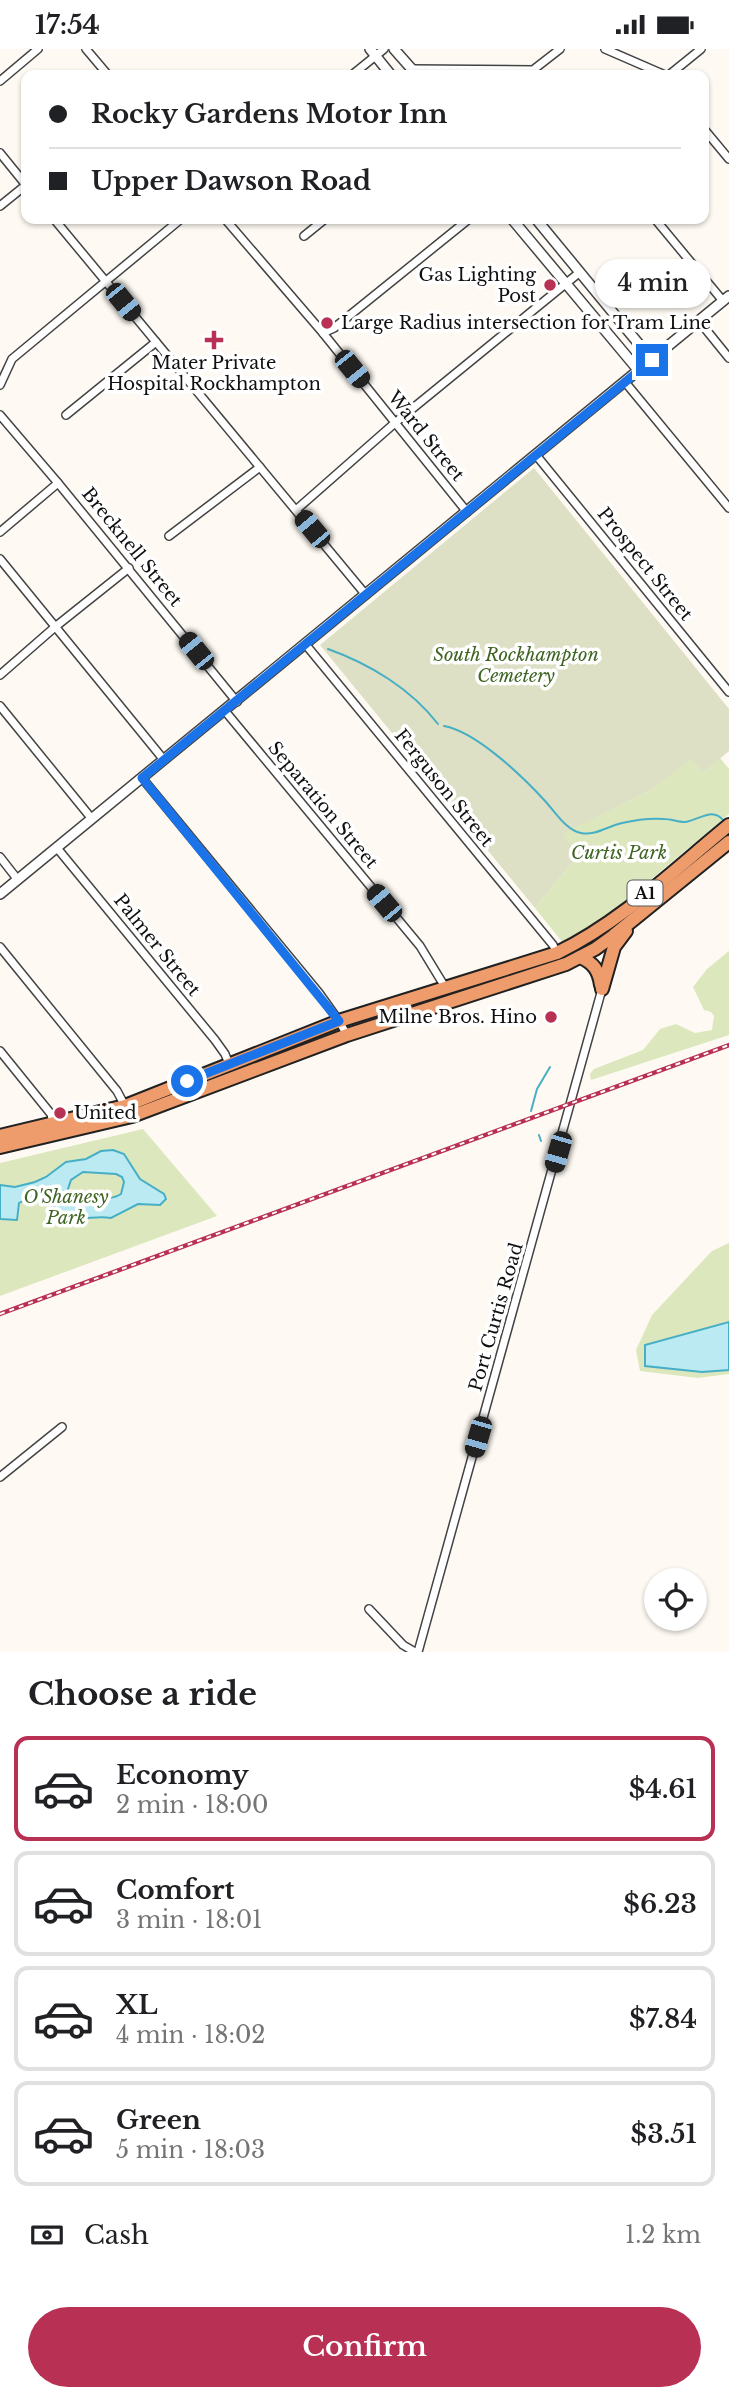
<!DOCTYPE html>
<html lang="en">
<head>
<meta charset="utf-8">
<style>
	:root { --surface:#fff; --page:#f2f2f2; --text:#202124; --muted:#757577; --line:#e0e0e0; --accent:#b83054 }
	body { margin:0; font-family:"Libre Baskerville",serif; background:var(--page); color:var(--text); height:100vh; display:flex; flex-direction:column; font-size:26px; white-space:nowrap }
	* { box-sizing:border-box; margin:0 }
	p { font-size:23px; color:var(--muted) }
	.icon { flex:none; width:38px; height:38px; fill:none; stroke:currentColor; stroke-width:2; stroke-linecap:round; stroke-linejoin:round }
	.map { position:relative; height:1603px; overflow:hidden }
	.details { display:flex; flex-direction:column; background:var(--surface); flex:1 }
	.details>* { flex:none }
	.hud { position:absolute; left:21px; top:21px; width:688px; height:154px; border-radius:14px; box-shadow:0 2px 5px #0004; display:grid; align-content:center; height:154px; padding:0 28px; background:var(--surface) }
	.tools { position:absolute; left:644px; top:1519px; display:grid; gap:14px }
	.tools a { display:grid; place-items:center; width:63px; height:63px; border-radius:50%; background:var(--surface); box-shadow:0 2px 5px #0004; font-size:35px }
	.end { position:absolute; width:32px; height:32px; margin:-16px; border:9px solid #1a73e8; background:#fff; box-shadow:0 0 0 4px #fff }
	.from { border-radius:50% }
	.bubble { position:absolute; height:49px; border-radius:24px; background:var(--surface); box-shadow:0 2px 5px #0004; font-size:23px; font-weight:600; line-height:49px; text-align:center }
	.car { position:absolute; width:21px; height:42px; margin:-21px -10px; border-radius:9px; box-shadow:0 0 5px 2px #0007; background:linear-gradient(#222 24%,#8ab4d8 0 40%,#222 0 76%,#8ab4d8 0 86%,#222 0) }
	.hud b { display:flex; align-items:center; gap:24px; height:66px; font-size:26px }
	.hud b+b { border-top:2px solid var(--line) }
	.hud i { width:18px; height:18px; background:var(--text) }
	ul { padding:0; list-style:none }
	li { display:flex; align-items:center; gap:21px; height:105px; margin:0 14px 10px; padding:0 14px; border:4px solid var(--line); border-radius:14px }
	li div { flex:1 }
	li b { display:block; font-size:26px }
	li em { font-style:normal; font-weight:600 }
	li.on { border-color:var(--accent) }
	li>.icon { width:63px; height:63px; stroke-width:1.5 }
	h2 { padding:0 28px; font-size:32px; line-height:84px }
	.pay { display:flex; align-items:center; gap:18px; height:77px; padding:0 28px; font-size:26px }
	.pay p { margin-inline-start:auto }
	.action { display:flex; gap:14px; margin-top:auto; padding:14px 28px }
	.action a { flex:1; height:80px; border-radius:42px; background:var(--accent); color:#fff; font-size:28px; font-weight:600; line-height:80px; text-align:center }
	.status { display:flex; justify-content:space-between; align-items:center; height:49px; padding:0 35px; background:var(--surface); direction:ltr }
	.status svg { height:19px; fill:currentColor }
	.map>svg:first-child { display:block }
	.green { fill:#dde7be }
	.cemetery { fill:#dde0c4 }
	.water { fill:#bbeaf3; stroke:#46afc5; stroke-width:2; fill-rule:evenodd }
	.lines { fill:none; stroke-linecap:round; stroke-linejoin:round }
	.stream { stroke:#46afc5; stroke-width:2 }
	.minor-casing { stroke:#434343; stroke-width:10 }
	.tertiary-casing { stroke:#434343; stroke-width:12 }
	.trunk-casing { stroke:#212121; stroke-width:16 }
	.minor { stroke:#fff; stroke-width:7 }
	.tertiary { stroke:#fff; stroke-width:9 }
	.trunk { stroke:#ee9c6c; stroke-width:12 }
	.rail-casing { stroke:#b83054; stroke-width:4.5 }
	.rail { stroke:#fff; stroke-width:2; stroke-dasharray:5; stroke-linecap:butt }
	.route { stroke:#1a73e8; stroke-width:9 }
	.poi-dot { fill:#b83054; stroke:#fff; stroke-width:2.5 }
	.labels { text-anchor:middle; stroke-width:7; stroke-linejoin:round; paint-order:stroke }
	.shield { fill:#fff; stroke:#585858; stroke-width:2 }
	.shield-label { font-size:16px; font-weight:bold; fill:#101010 }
	.poi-label { font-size:18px; fill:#101010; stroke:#fff; text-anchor:end }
	.street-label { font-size:18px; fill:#101010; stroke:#fff }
	.park-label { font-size:18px; font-style:italic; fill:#3f6423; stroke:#fff }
</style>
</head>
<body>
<div class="status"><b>17:54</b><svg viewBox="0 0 49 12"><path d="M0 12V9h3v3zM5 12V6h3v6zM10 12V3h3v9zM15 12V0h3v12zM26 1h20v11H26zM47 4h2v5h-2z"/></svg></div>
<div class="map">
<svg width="729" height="1603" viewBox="0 0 729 1603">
	<rect width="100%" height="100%" fill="#fefaf3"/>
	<g class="green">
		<path d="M691 709 703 724 720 709 729 720V765L598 875 563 894 535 859 577 808 562 785 653 740Z"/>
		<path d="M729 902V986L591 1031 590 1025 594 1020 643 1001 660 980 676 975 695 984 712 981 714 967 711 963 704 961 693 938 707 920Z"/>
		<path d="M143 1080 217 1167 0 1247V1114Z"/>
		<path d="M729 1194V1325L698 1329 640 1322 636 1301 652 1266 712 1202Z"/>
	</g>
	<path class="cemetery" d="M534 419 729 660V702L703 724 691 710 653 740 563 785 577 808 535 859 320 596Z"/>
	<g class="water">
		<path d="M113 1101 124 1105 140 1130 164 1145 166 1150 160 1156 138 1155 111 1169C98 1166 86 1171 73 1169 51 1164 47 1138 19 1154L17 1171 0 1170V1136L15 1138 35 1133 46 1128 66 1113 86 1110 101 1102ZM83 1123 116 1125 122 1128 124 1133 121 1145C114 1150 87 1153 77 1154L73 1151 68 1140 71 1131Z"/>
		<path d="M729 1273V1321L702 1323 645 1317V1296Z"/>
	</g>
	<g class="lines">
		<g class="stream">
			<path d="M328 600C370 615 411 640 438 675"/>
			<path d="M444 677C477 683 523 728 546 753 555 763 567 782 581 784 595 787 608 777 622 774 635 771 650 769 664 770 671 770 678 773 685 773 700 771 712 757 724 772"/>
			<path d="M531 1062 537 1040 550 1018"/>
			<path d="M539 1086 541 1092"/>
		</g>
		<g class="minor-casing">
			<g id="minor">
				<path d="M86 0 108 26"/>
				<path d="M605 0 665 26"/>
				<path d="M411 20 533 21 560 0"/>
				<path d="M352 26 384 0"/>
				<path d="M669 26 701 0"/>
				<path d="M0 32 38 0"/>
				<path d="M704 80 729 110"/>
				<path d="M0 104 26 136"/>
				<path d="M0 157 26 136"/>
				<path d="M54 170 366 546"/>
				<path d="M225 170 323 284 467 463"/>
				<path d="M655 170 723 252"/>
				<path d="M304 187 325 170"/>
				<path d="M699 272 729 309"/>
				<path d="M323 284 334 279 469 170"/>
				<path d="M625 333 729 459"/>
				<path d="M0 336 12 310 181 170"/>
				<path d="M0 366 58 434 237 653"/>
				<path d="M66 366 156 293"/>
				<path d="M536 406 729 643"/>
				<path d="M296 461 396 373 580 223"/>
				<path d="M0 483 58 434"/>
				<path d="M169 487 260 418"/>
				<path d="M0 510 164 711"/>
				<path d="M306 596 553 896 557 904"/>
				<path d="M0 626 55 578 129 519"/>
				<path d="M0 657 92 770"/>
				<path d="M225 662 420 897 445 938"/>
				<path d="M142 729 319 944 339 972 347 986"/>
				<path d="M57 799 215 991 225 1005 229 1015"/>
				<path d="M0 808 18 831"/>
				<path d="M0 898 117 1042 125 1057"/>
				<path d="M0 1002 51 1065 53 1075"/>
				<path d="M0 1428 62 1378"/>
				<path d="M369 1560 403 1596 415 1603"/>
				<path d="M418 1603 602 940"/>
			</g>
		</g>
		<g class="tertiary-casing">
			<g id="tertiary">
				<path d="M370 0 391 26"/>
				<path d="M394 0 417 26"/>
				<path d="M512 170 639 322"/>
				<path d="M536 170 652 311"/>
				<path d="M0 845 729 247"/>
			</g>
		</g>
		<g class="trunk-casing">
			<g id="trunk">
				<path d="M580 908C594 914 599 922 601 936"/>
				<path d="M602 940 614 898 626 882"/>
				<path d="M0 1087 125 1057 339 972 557 904C621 873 674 821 729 776"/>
				<path d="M0 1098 132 1067 347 986 566 915 595 900 613 887 729 793"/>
			</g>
		</g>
		<use href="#minor" class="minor"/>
		<use href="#tertiary" class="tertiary"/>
		<use href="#trunk" class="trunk"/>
		<g class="rail-casing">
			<path id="rail" d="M0 1265 729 996"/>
		</g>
		<use href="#rail" class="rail"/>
	</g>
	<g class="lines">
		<path class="route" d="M187 1032 339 972 142 729 652 311"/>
	</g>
	<g class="poi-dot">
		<circle cx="550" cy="236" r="7"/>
		<circle cx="327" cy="274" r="7"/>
		<path d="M210.5 280.5h7v7h7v7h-7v7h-7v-7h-7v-7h7z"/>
		<circle cx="551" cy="968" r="7"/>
		<circle cx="60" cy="1064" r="7"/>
	</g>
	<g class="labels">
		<rect class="shield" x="627.5" y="831.5" width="35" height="25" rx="5"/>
		<g class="shield-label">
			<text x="645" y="850">A1</text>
		</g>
		<g class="poi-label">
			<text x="536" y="232">Gas Lighting<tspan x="536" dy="21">Post</tspan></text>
			<text x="341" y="280" text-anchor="start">Large Radius intersection for Tram Line</text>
			<text x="214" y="320" text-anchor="middle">Mater Private<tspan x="214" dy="21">Hospital Rockhampton</tspan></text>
			<text x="537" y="974">Milne Bros. Hino</text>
			<text x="74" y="1070" text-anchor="start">United</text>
		</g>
		<g class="street-label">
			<text transform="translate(426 387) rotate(51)" y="6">Ward Street</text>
			<text transform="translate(132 498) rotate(51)" y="6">Brecknell Street</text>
			<text transform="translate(645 515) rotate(51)" y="6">Prospect Street</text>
			<text transform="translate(444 739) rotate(51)" y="6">Ferguson Street</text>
			<text transform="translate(323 756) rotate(50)" y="6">Separation Street</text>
			<text transform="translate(157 896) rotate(51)" y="6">Palmer Street</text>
			<text transform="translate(496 1268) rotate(-74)" y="6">Port Curtis Road</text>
		</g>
		<g class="park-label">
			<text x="516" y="612">South Rockhampton<tspan x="516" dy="21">Cemetery</tspan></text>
			<text x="619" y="810">Curtis Park</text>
			<text x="66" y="1154">O'Shanesy<tspan x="66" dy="21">Park</tspan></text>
		</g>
	</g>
</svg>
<div class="tools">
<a><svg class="icon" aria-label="locate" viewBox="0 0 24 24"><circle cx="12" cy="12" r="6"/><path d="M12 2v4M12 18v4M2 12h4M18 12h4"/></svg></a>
</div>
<i class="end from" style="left:187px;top:1032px"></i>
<i class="end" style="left:652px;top:311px"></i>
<div class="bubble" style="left:595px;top:210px;width:116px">4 min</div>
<i class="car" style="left:123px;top:253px;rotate:141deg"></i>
<i class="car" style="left:352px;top:320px;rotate:141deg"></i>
<i class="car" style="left:312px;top:480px;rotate:320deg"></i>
<i class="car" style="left:196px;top:602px;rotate:321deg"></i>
<i class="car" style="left:384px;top:854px;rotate:320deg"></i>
<i class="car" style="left:558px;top:1103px;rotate:196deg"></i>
<i class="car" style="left:478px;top:1388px;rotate:196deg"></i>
<div class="hud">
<b><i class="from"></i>Rocky Gardens Motor Inn</b>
<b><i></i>Upper Dawson Road</b>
</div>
</div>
<section class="details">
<h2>Choose a ride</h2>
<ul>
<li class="on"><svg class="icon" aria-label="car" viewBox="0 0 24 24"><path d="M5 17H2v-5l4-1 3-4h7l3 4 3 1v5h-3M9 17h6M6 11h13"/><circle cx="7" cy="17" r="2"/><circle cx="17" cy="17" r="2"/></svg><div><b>Economy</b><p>2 min · 18:00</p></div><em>$4.61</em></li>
<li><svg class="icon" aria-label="car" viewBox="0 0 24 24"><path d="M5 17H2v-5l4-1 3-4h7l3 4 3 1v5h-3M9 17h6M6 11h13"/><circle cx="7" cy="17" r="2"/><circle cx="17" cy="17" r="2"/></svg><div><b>Comfort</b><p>3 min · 18:01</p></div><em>$6.23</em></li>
<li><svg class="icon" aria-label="car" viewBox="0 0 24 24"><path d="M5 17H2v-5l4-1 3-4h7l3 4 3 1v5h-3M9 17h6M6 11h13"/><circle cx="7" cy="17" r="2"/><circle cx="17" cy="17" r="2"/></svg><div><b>XL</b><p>4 min · 18:02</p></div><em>$7.84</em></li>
<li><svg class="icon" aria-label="car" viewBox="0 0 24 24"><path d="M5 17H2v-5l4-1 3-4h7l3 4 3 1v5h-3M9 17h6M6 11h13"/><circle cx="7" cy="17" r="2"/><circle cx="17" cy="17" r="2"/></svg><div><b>Green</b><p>5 min · 18:03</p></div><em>$3.51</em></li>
</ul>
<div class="pay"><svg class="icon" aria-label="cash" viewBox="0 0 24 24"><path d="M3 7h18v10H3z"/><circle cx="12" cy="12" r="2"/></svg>Cash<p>1.2 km</p></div>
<div class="action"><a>Confirm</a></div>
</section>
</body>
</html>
